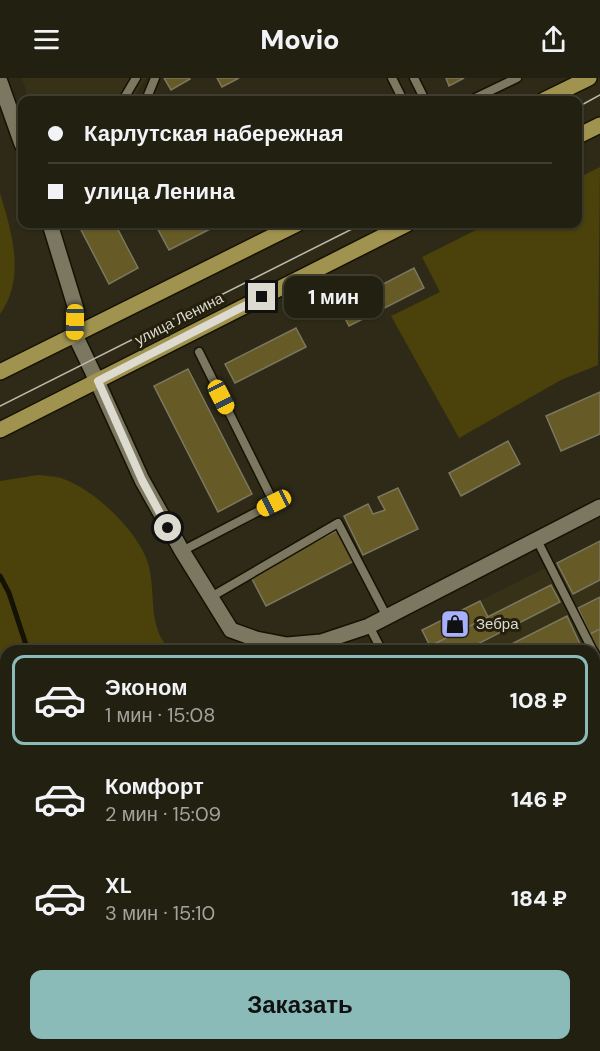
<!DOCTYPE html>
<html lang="ru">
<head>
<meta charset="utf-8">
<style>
	:root { --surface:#222011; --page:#2a281a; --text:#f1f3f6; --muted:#a2a39f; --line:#3f3e31; --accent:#8bbbb9 }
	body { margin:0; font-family:"DM Sans",sans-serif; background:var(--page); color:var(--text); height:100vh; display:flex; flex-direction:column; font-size:22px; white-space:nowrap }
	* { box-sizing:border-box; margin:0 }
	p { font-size:20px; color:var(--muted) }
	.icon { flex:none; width:33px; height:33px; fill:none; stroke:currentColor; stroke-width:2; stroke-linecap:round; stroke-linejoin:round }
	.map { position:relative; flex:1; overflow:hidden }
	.side { position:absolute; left:0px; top:567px; width:600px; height:406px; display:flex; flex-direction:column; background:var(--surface); border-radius:18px 18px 0 0; box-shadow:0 2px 4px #0004,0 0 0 2px var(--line) }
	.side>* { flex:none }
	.top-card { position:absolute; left:18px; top:18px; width:564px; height:132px; border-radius:12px; box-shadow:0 2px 4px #0004,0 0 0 2px var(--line); display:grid; align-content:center; height:132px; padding:0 30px; background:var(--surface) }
	.end { position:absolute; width:27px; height:27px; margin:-14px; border:8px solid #dddbcf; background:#111; box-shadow:0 0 0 3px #111 }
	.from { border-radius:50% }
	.bubble { position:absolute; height:42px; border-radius:12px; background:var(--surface); box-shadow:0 2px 4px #0004,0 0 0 2px var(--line); font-size:20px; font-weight:800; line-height:42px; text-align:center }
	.car { position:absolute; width:18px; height:36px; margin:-18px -9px; border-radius:8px; box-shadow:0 0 4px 2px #0007; background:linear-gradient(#f5c518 24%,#345 0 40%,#f5c518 0 76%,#345 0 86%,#f5c518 0) }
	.top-card b { display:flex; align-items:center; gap:21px; height:57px; font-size:22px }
	.top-card b+b { border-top:2px solid var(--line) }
	.top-card i { width:15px; height:15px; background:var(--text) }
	ul { padding:10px 0 0; list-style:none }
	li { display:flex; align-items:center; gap:18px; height:90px; margin:0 12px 9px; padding:0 18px; border:3px solid transparent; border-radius:12px }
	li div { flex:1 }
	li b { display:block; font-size:22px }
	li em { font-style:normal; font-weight:800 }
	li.selected { border-color:var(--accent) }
	li>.icon { width:54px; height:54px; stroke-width:1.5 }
	.cta { display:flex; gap:12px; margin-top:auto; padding:12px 30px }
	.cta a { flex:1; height:69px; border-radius:12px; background:var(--accent); color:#111; font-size:24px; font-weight:800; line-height:69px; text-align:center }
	header { display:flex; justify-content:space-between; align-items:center; height:78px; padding:0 30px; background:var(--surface); font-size:27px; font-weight:800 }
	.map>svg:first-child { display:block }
	.built { fill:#373217 }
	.green { fill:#4a410b }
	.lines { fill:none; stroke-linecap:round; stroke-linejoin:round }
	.stream { stroke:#141105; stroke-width:5 }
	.building { fill:#665b26; stroke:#7b7761; stroke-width:1.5 }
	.service-casing { stroke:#161202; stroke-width:11 }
	.minor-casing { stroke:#161202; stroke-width:18 }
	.secondary-casing { stroke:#161202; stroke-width:18 }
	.primary-casing { stroke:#161202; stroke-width:18 }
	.service { stroke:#7b7761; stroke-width:8 }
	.minor { stroke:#7b7761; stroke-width:15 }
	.secondary { stroke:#7b7761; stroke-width:15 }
	.primary { stroke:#a0934f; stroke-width:15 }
	.tram { stroke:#bdbbad; stroke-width:1.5 }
	.route { stroke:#dddbcf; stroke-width:8 }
	.labels { text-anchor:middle; stroke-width:6; stroke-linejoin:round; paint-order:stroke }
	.street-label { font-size:15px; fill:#dddbcf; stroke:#24200d }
	.poi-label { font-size:15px; fill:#dddbcf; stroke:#24200d; text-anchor:start }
</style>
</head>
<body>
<header><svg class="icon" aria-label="menu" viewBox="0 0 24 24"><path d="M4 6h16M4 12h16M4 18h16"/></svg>Movio<svg class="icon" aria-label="share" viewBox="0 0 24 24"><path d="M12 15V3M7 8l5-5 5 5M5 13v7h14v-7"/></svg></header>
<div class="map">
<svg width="600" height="973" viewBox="0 0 600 973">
	<rect width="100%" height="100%" fill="#2e2a17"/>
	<g class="built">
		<path d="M22 0H146L132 22H29Z"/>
		<path d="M600 463V791L594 777V573H433L422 552Z"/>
		<path d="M594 955H600V973H569V968H594Z"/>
	</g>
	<g class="green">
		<path d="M600 89 598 287 561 302 459 360 391 238 440 214 422 179 488 146H578V100Z"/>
		<path d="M0 115C12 155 26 200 0 236Z"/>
		<path d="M38 397C45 398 53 398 61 400 93 410 138 453 148 485 157 516 146 548 171 573H6V968H351L350 973H0V403Z"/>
		<path d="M600 812V897L594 873V816Z"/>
	</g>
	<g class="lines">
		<g class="stream">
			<path d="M0 498 9 515 28 573"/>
			<path d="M14 573 26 566"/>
			<path d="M0 581 6 578"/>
			<path d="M226 968 228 973"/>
		</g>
	</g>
	<g class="building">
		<path d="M164 0H189L190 1 171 12Z"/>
		<path d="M217 0H239L222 9Z"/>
		<path d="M446 0H464L449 8Z"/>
		<path d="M78 146H115L138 190 109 206Z"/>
		<path d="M155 146H220L169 172Z"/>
		<path d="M414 190 424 210 349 248 339 229Z"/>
		<path d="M296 250 306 269 235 305 225 286Z"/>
		<path d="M188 291 252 416 218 434 154 308Z"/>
		<path d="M600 314V356L561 373 546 338Z"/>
		<path d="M508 363 520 386 461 418 449 395Z"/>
		<path d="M398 410 418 451 363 477 344 438 368 426 373 436 385 432 378 419Z"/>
		<path d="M338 452 354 483 266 528 250 497Z"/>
		<path d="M600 463V502L573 516 557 485Z"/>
		<path d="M551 507 560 524 464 573H433L430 568Z"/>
		<path d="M600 519V551L590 556 578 530Z"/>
		<path d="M480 523 488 539 430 568 422 552Z"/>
		<path d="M567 538 581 568 571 573H498Z"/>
		<path d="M600 551V576L590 556Z"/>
		<path d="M594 592 600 603V612L594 615Z"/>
		<path d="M600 628V666L594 669V631Z"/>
		<path d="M600 683V721L594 724V686Z"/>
		<path d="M600 733V772L594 775V736Z"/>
		<path d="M399 968H412L411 973H398Z"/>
		<path d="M496 968H533L534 973H497Z"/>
	</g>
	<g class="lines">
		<g class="service-casing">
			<g id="service">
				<path d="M392 0 403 22"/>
				<path d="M414 0 425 22"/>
				<path d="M123 22 136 0"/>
				<path d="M146 22 155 0"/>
				<path d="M471 22 517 0"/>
				<path d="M537 462 593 573"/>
				<path d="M182 473 274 425 199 274"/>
				<path d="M211 519 338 445 387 539"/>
				<path d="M369 548 382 573"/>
				<path d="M594 574 600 586"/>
				<path d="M594 730 600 727"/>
				<path d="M594 913 600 927"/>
				<path d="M594 945H600"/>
				<path d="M454 973 470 968"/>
			</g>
		</g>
		<g class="minor-casing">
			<path id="minor" d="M97 303 142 402 182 473 231 552 256 561 287 567 321 564 369 548 600 429"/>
		</g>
		<g class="secondary-casing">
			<g id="secondary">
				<path d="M0 4 22 66"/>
				<path d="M50 146 76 231 75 257 97 303"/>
			</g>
		</g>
		<g class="primary-casing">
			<g id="primary">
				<path d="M544 22 589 0"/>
				<path d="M578 58 600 47"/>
				<path d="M0 294 297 146"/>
				<path d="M0 352 407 146"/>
			</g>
		</g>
		<use href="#service" class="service"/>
		<use href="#minor" class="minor"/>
		<use href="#secondary" class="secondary"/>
		<use href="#primary" class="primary"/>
		<g class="tram">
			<path d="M578 29 600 17"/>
			<path d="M0 328 362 146"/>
		</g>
	</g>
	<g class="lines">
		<path class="route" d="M168 450 142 402 98 303 262 219"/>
	</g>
	<defs>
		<g id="shop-square" transform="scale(1.5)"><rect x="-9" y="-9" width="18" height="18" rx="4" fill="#a7b0fc" stroke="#24200d"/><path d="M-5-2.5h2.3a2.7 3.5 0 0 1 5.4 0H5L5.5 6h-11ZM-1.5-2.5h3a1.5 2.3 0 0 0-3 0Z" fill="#111"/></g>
	</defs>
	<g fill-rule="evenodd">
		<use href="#shop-square" x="455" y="546"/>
	</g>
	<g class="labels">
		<g class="street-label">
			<text transform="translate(179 241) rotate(-27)" y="5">улица Ленина</text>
		</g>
		<g class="poi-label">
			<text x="476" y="551">Зебра</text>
		</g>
	</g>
</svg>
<i class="end from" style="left:168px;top:450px"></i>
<i class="end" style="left:262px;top:219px"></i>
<div class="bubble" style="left:284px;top:198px;width:99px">1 мин</div>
<i class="car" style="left:75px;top:244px;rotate:181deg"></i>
<i class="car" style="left:221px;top:319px;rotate:153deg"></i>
<i class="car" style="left:274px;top:425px;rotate:243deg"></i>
<div class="top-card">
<b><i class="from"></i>Карлутская набережная</b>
<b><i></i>улица Ленина</b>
</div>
<section class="side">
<ul>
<li class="selected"><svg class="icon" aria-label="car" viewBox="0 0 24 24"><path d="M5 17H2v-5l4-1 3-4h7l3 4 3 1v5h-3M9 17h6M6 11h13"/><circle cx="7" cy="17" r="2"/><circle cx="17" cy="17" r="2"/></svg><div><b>Эконом</b><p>1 мин · 15:08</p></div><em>108 ₽</em></li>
<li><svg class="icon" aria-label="car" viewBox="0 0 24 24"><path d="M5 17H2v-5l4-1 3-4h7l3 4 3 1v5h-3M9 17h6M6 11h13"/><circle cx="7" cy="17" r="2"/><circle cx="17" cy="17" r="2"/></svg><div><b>Комфорт</b><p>2 мин · 15:09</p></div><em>146 ₽</em></li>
<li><svg class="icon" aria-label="car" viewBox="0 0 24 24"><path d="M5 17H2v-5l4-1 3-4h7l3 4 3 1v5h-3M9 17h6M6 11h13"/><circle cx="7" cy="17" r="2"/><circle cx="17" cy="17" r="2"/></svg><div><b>XL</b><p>3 мин · 15:10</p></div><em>184 ₽</em></li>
</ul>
<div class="cta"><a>Заказать</a></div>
</section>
</div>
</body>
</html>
